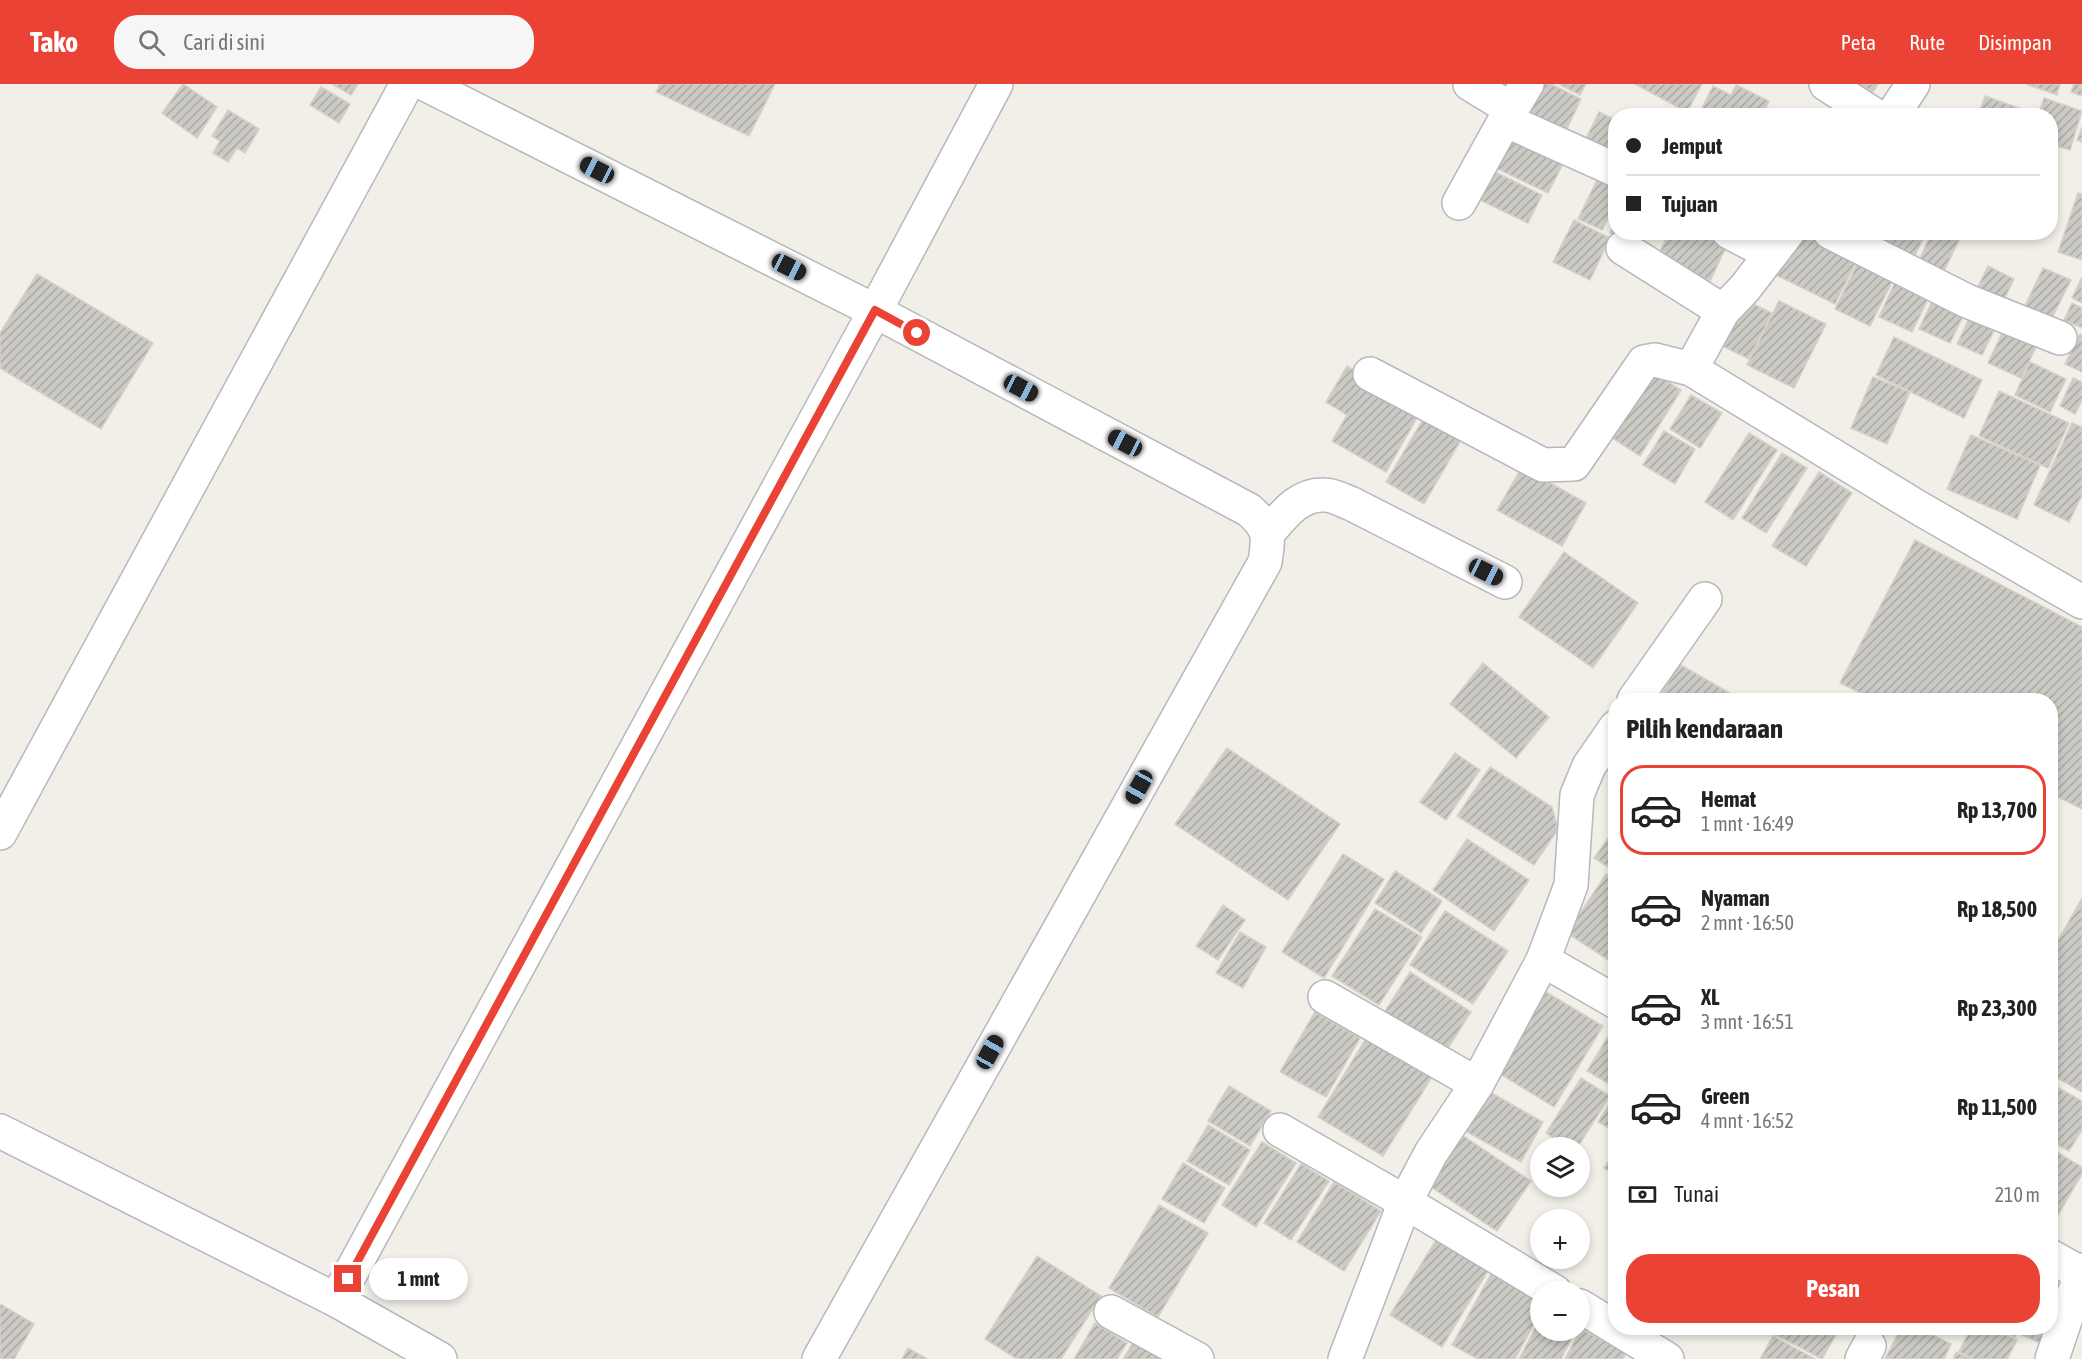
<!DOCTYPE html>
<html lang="id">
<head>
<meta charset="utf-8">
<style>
	:root { --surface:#fff; --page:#f6f6f6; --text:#222; --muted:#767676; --line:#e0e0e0; --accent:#ea4335 }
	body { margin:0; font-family:"Asap Condensed",sans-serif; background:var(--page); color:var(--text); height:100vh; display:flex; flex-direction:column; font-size:22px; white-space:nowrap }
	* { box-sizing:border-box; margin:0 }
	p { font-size:20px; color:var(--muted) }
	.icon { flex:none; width:33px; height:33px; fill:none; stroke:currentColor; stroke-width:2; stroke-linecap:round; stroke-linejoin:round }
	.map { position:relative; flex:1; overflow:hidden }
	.drawer { position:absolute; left:1608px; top:609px; width:450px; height:642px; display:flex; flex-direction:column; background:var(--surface); border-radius:24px; box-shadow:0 3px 9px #0003 }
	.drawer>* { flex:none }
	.top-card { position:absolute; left:1608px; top:24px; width:450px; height:132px; border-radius:24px; box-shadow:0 3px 9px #0003; display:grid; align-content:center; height:132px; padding:0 18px; background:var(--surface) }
	.fabs { position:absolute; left:1530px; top:1053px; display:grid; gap:12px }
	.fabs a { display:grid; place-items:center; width:60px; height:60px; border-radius:50%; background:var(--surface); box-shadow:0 3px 9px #0003; font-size:30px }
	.end { position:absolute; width:27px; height:27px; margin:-14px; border:8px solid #ea4335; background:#fff; box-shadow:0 0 0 3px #fff }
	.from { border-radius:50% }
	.bubble { position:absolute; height:42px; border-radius:21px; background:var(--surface); box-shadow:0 3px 9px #0003; font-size:20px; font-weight:700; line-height:42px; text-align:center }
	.car { position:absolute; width:18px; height:36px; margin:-18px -9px; border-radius:8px; box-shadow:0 0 4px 2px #0007; background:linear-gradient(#222 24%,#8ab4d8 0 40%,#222 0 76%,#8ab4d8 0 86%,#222 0) }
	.top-card b { display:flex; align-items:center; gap:21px; height:57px; font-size:22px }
	.top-card b+b { border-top:2px solid var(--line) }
	.top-card i { width:15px; height:15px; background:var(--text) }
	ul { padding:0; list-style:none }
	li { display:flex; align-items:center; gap:18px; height:90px; margin:0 12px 9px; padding:0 6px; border:3px solid transparent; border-radius:24px }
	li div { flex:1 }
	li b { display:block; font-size:22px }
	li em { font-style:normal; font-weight:700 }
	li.selected { border-color:var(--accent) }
	li>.icon { width:54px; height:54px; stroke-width:1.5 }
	h2 { padding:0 18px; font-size:27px; line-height:72px }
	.pay { display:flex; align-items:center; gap:15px; height:66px; padding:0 18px; font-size:22px }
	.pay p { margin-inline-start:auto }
	.action { display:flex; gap:12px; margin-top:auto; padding:12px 18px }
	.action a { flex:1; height:69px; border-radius:24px; background:var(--accent); color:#fff; font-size:24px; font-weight:700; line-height:69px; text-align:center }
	header { display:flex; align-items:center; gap:36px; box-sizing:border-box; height:84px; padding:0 30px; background:var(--accent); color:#fff }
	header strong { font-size:28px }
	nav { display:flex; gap:33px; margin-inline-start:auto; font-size:21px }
	.search { width:420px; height:54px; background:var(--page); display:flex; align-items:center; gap:15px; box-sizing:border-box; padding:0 21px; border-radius:24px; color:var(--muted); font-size:22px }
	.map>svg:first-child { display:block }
	.building { fill:url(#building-hatch); stroke:#d6d1c6; stroke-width:1.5 }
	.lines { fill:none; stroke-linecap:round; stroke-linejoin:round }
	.street-casing { stroke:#b5b8bc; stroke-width:36 }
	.secondary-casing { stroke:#b6babf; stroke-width:36 }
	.street { stroke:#fff; stroke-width:33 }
	.secondary { stroke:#fff; stroke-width:33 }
	.route { stroke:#ea4335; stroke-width:8 }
</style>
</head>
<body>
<header>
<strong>Tako</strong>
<div class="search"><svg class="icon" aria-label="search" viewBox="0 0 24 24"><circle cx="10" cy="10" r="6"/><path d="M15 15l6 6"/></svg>Cari di sini</div>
<nav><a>Peta</a><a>Rute</a><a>Disimpan</a></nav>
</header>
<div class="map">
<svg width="2082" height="1275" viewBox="0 0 2082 1275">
	<defs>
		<pattern id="building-hatch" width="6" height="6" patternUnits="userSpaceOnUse" patternTransform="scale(1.5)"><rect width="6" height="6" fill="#cccac5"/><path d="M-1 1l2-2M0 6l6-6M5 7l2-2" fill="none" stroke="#a9a8a4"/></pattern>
	</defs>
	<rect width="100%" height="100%" fill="#f1efe8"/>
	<g class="building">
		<path d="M183 0 217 23 197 54 162 29Z"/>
		<path d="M332 0H358L351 11Z"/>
		<path d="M660 0H775L749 52 656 8Z"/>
		<path d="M1531 0H1551L1581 15 1561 57 1515 34Z"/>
		<path d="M1559 0H1586L1580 11Z"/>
		<path d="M1635 0H1702L1687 28Z"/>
		<path d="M1858 0H1878L1873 8Z"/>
		<path d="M2026 0H2060L2057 11Z"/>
		<path d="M2074 0H2082V12L2071 8Z"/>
		<path d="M1736 1 1769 17 1762 32H1698L1713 2 1731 11Z"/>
		<path d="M321 3 350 20 339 39 310 21Z"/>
		<path d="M1985 12 2030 28 2029 32H1978Z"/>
		<path d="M2044 14 2082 27 2070 66 2050 60V32H2038Z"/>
		<path d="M228 26 259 45 245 69 237 64 228 78 213 69 220 57 212 52Z"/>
		<path d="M1599 28 1616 36V85L1580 67Z"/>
		<path d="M2082 43V58L2077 56Z"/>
		<path d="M1503 46 1565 76 1548 109 1487 80Z"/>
		<path d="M1481 81 1542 111 1528 139 1467 110Z"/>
		<path d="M1601 88 1616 95V119L1602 146 1578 135Z"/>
		<path d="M2078 109 2082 110V176L2058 168Z"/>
		<path d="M1574 136 1610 154 1590 196 1553 178Z"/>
		<path d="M1616 137V148H1637L1632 159 1610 149Z"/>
		<path d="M1669 148H1707L1728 159 1710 197 1658 172Z"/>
		<path d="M1792 148H1815L1860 170 1835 220 1772 189Z"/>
		<path d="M1891 148H1926L1912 178 1883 164Z"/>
		<path d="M1932 148H1963L1941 193 1917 181Z"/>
		<path d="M1861 172 1896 190 1870 242 1835 225Z"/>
		<path d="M1988 182 2014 195 2000 224 1974 211Z"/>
		<path d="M2043 184 2071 196 2052 234 2025 222Z"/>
		<path d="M37 190 153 259 101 345 0 284V249Z"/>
		<path d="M1898 192 1932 207 1912 248 1879 233Z"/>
		<path d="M2082 193V219L2072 214Z"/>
		<path d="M1937 207 1968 222 1950 259 1919 245Z"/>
		<path d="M1737 212 1772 229 1749 275 1714 258Z"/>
		<path d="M1779 217 1826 240 1794 304 1747 281Z"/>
		<path d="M2072 219 2082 224V244L2064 236Z"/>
		<path d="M1974 224 1999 236 1982 271 1957 260Z"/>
		<path d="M2005 243 2038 259 2021 294 1988 279Z"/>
		<path d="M2080 250 2082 251V288L2065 280Z"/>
		<path d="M1894 253 1982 296 1964 334 1876 291Z"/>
		<path d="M2030 278 2066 295 2050 328 2015 311Z"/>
		<path d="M1347 282 1422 325 1386 388 1332 357 1347 331 1326 318Z"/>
		<path d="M1650 287 1681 306 1640 372 1609 352Z"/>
		<path d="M1873 293 1910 308 1887 360 1851 344Z"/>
		<path d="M2073 294 2082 298V316L2075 330 2060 322Z"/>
		<path d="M1999 307 2069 339 2048 384 1979 352Z"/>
		<path d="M1691 311 1722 329 1700 364 1670 345Z"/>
		<path d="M1425 332 1462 354 1424 420 1386 398Z"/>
		<path d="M2072 339 2082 343V411L2069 438 2034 421Z"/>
		<path d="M1664 347 1695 365 1675 400 1643 381Z"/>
		<path d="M1749 349 1777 366 1733 436 1705 418Z"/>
		<path d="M1971 351 2040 381 2017 435 1947 405Z"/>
		<path d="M1782 369 1807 384 1766 449 1742 434Z"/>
		<path d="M1522 383 1586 419 1562 462 1497 426Z"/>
		<path d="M1819 388 1852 409 1806 482 1772 462Z"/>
		<path d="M1915 456 2082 543V725L2050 709V616H1874L1840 599Z"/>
		<path d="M1564 468 1638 519 1593 584 1519 533Z"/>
		<path d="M1483 579 1549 633 1516 674 1450 620Z"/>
		<path d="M1679 580 1742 616H1658Z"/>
		<path d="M1227 664 1340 740 1288 816 1175 740Z"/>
		<path d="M1455 669 1480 686 1446 736 1420 718Z"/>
		<path d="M1490 683 1552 723 1558 745 1534 781 1457 732Z"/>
		<path d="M1616 743V788L1594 774Z"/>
		<path d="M1467 755 1529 796 1494 847 1433 806Z"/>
		<path d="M1343 770 1384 795 1324 894 1282 868Z"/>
		<path d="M1395 787 1442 817 1421 849 1375 819Z"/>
		<path d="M1606 790 1616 797V881L1567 849Z"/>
		<path d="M2082 814V1008L2050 990V866L2052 867Z"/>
		<path d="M1223 821 1245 836 1218 876 1196 862Z"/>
		<path d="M1375 825 1422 853 1379 921 1332 892Z"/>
		<path d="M1445 827 1508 867 1473 920 1410 881Z"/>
		<path d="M1240 848 1266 863 1243 904 1216 889Z"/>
		<path d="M1410 888 1471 928 1445 969 1384 929Z"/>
		<path d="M1546 908 1603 942 1554 1023 1497 988Z"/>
		<path d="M1315 928 1360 954 1326 1013 1280 988Z"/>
		<path d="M1614 943 1616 944V1004L1587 987Z"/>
		<path d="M1370 948 1435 988 1383 1072 1318 1033Z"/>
		<path d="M1581 994 1610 1012 1577 1064H1569L1546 1049Z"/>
		<path d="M2050 999 2082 1017V1046L2069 1067 2050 1057Z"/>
		<path d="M1229 1002 1271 1027 1250 1062 1208 1037Z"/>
		<path d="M1488 1007 1543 1038 1521 1078 1465 1047Z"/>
		<path d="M1616 1009V1048L1598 1038Z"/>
		<path d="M1208 1041 1250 1066 1229 1101 1187 1077Z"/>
		<path d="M1462 1051 1531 1097 1497 1147 1428 1101Z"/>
		<path d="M1262 1058 1296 1079 1256 1143 1222 1121Z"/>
		<path d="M2050 1064 2082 1083V1090L2051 1143Z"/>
		<path d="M1616 1066V1091L1604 1084Z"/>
		<path d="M1183 1079 1225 1104 1204 1139 1162 1115Z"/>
		<path d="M1301 1080 1329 1097 1291 1156 1264 1139Z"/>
		<path d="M1334 1098 1381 1127 1344 1187 1297 1158Z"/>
		<path d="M1159 1121 1208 1149 1158 1233 1109 1204Z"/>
		<path d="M1436 1156 1488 1187 1442 1263 1390 1231Z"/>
		<path d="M1037 1172 1101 1212 1061 1275H1017L985 1255Z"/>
		<path d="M1491 1190 1540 1217V1229L1515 1275H1478L1452 1261Z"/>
		<path d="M0 1220 34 1240 14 1275H0Z"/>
		<path d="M1540 1235V1246H1576L1561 1275H1519Z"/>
		<path d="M1095 1239 1127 1259 1117 1275H1074Z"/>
		<path d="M1778 1244H1840L1822 1275 1774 1250Z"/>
		<path d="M1901 1244H1919L1951 1260 1944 1275H1885Z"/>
		<path d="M1971 1244H1991L2017 1256 2007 1275H1974L1959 1268Z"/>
		<path d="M1996 1244H2019L2015 1253Z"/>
		<path d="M2025 1244H2047L2040 1259 2022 1251Z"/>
		<path d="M1581 1245 1626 1268 1623 1275H1565Z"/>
		<path d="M1773 1252 1815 1275H1760Z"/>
		<path d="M1136 1254 1162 1270 1159 1275H1123Z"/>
		<path d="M908 1264 927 1275H902Z"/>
		<path d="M1956 1268 1971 1275H1953Z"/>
	</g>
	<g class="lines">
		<g class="street-casing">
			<g id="street">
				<path d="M425 0 875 227 1249 426C1270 445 1269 451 1265 478L819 1275"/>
				<path d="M1470 0 1511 25"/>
				<path d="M1826 0 1876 32"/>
				<path d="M1892 32 1913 0"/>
				<path d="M1505 36 1616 86"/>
				<path d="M1459 119 1505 36 1527 0"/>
				<path d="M1729 148 1771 170"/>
				<path d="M1830 148 1967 217 2060 254"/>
				<path d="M1623 164 1723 227"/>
				<path d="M1691 285 1723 227 1745 204 1788 148"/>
				<path d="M1370 290 1543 381 1574 380 1644 278 1655 276 1691 285 1919 424 2082 518"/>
				<path d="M1268 449C1283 432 1299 409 1325 411 1333 411 1344 417 1352 420L1505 498"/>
				<path d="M1634 616 1705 515"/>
				<path d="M0 749 407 0"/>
				<path d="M1543 876 1616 918"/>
				<path d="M1325 913 1477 1000"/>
				<path d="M1280 1046 1405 1118 1555 1208"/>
				<path d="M0 1047 336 1216 440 1275"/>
				<path d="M2050 1172 2082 1190"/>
				<path d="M336 1216 875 227 996 0"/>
				<path d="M1580 1222 1667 1275"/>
				<path d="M1111 1228 1197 1275"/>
				<path d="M1345 1275 1405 1118 1431 1069 1477 1000 1543 876 1571 801 1577 711 1589 682 1616 643"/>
				<path d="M1862 1275 1869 1262"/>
			</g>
		</g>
		<g class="secondary-casing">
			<path id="secondary" d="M2052 1275 2082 1186"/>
		</g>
		<use href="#street" class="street"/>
		<use href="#secondary" class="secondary"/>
	</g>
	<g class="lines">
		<path class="route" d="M348 1195 875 226 917 249"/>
	</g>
</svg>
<div class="fabs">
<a><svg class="icon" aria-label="layers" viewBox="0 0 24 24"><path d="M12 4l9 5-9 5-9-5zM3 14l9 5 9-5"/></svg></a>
<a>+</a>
<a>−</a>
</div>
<i class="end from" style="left:917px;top:249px"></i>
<i class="end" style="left:348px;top:1195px"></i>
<div class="bubble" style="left:369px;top:1174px;width:99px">1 mnt</div>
<i class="car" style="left:597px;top:86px;rotate:297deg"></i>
<i class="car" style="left:789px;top:183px;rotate:117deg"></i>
<i class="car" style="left:1021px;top:304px;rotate:118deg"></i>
<i class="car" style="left:1125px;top:359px;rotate:298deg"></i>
<i class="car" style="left:1486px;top:488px;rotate:117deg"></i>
<i class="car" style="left:1139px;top:703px;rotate:209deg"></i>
<i class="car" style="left:990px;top:968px;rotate:29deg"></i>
<div class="top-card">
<b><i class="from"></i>Jemput</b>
<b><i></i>Tujuan</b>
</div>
<section class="drawer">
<h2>Pilih kendaraan</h2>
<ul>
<li class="selected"><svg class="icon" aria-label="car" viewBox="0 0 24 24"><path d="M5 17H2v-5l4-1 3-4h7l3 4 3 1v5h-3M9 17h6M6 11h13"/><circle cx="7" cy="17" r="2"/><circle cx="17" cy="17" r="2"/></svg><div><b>Hemat</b><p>1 mnt · 16:49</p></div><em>Rp 13,700</em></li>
<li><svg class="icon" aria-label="car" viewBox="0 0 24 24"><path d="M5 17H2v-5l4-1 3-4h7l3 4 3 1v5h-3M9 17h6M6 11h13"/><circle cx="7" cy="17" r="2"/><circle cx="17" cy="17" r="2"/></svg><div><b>Nyaman</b><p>2 mnt · 16:50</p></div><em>Rp 18,500</em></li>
<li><svg class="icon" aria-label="car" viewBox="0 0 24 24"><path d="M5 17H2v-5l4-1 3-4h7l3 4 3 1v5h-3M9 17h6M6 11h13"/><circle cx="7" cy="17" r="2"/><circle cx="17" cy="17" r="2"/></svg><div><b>XL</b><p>3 mnt · 16:51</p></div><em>Rp 23,300</em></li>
<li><svg class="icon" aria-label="car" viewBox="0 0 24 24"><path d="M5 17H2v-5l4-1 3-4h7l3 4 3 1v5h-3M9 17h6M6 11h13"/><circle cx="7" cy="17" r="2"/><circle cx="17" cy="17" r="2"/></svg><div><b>Green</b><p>4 mnt · 16:52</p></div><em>Rp 11,500</em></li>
</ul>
<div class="pay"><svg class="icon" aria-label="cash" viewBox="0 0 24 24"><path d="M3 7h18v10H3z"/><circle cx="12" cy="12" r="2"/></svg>Tunai<p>210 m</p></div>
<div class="action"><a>Pesan</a></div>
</section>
</div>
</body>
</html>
